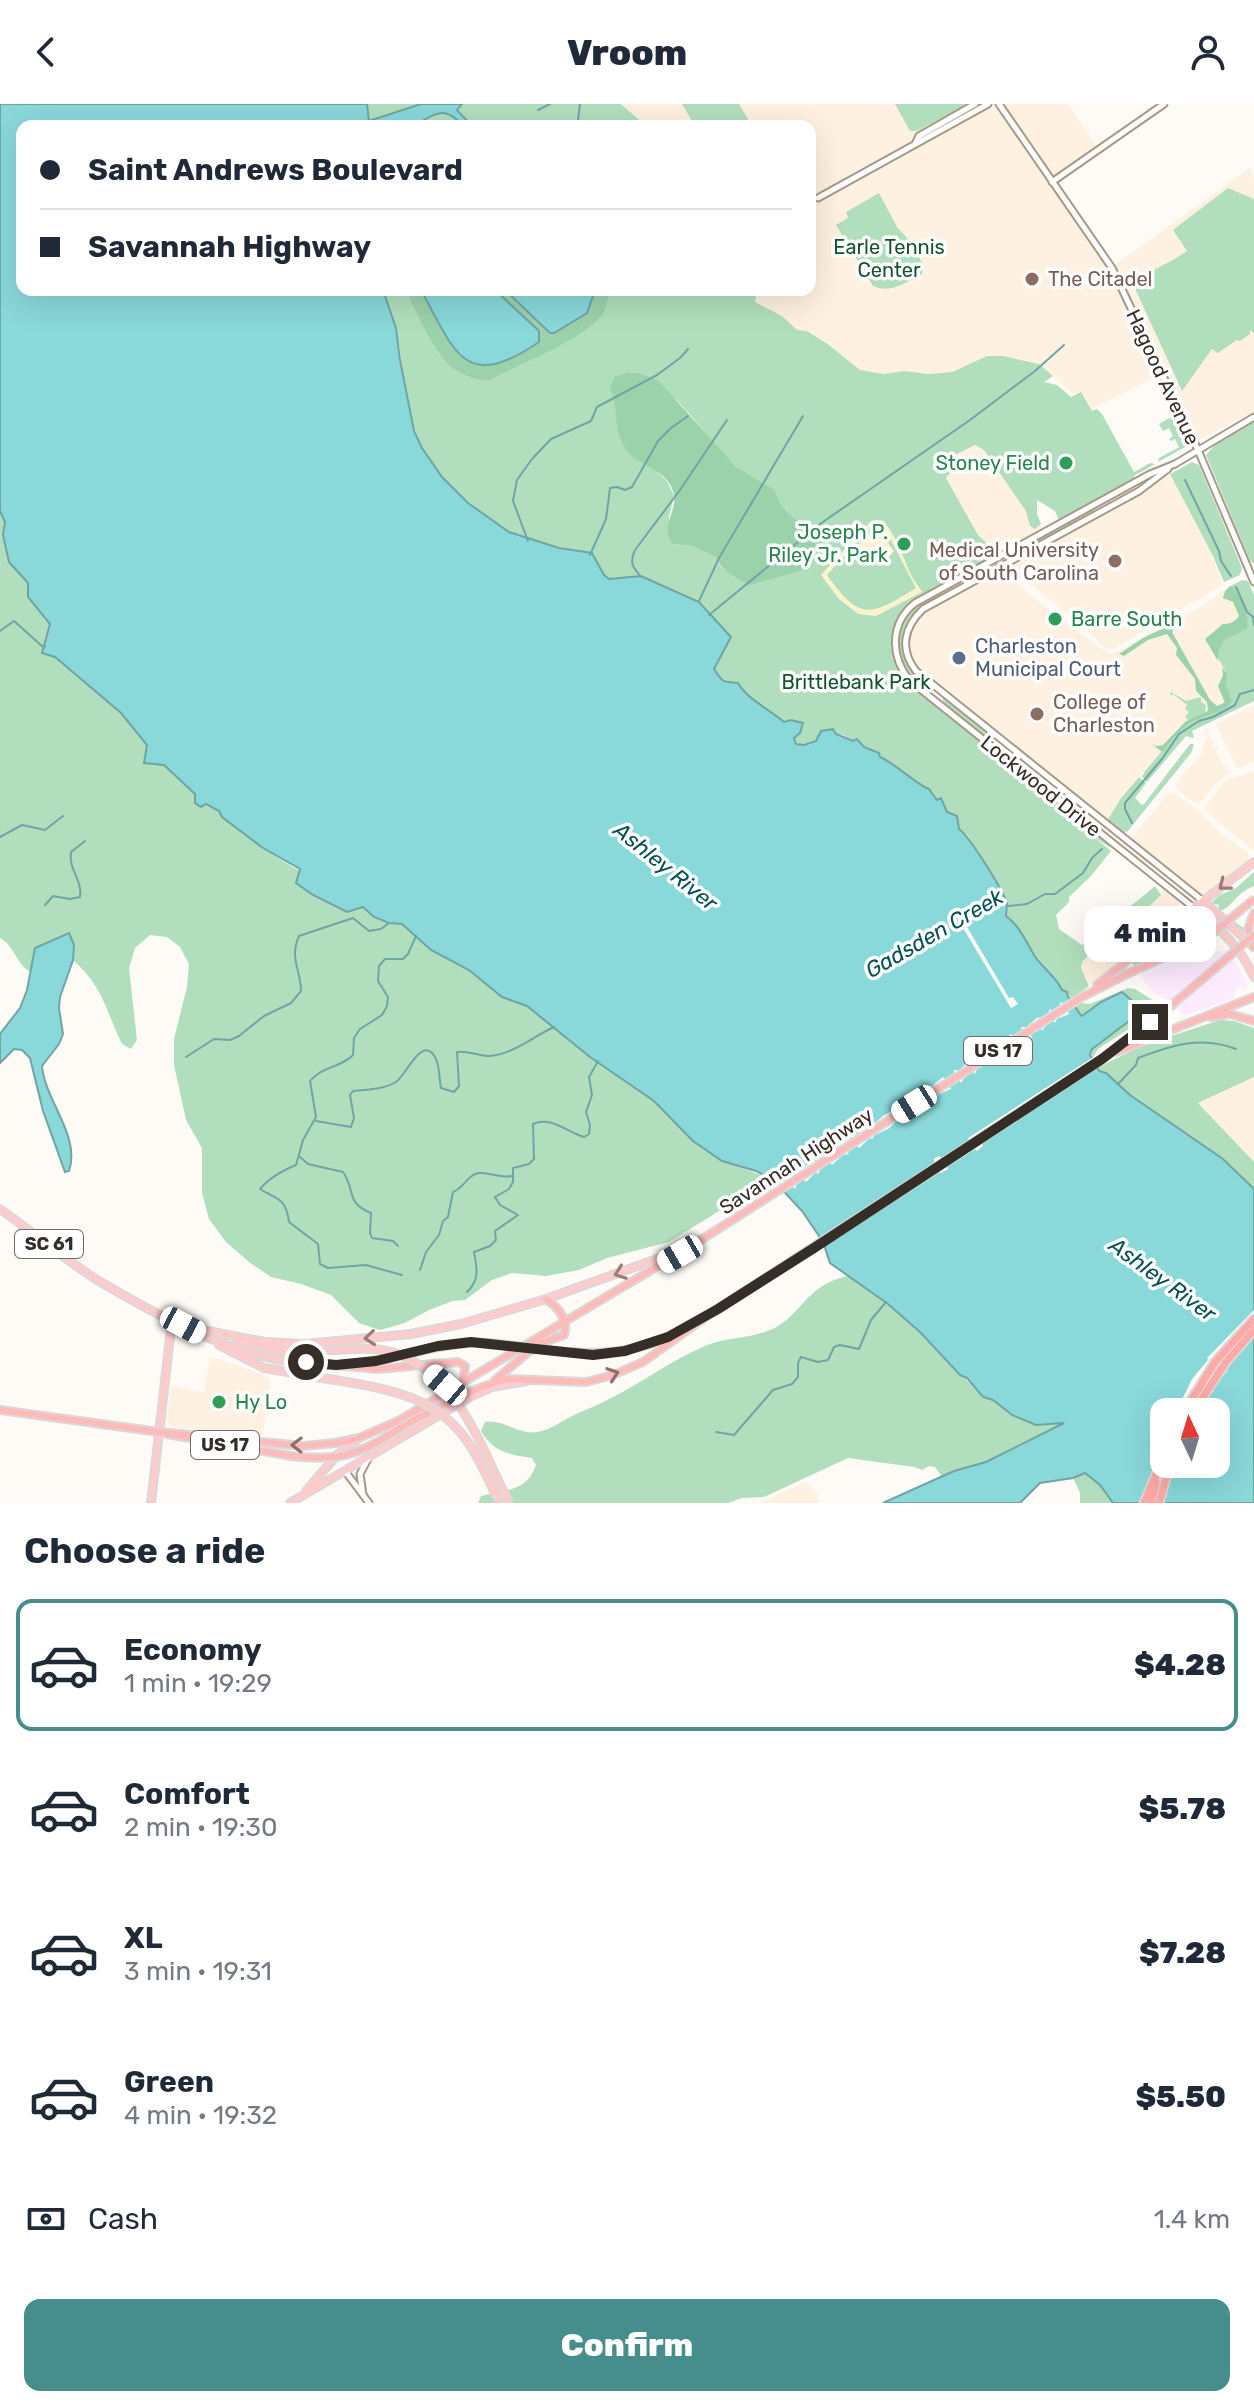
<!DOCTYPE html>
<html lang="en">
<head>
<meta charset="utf-8">
<style>
	:root { --surface:#fff; --page:#f6f6f7; --text:#1f2937; --muted:#747a83; --line:#e0e1e3; --accent:#468e8b }
	body { margin:0; font-family:Rubik,sans-serif; background:var(--page); color:var(--text); height:100vh; display:flex; flex-direction:column; font-size:30px; white-space:nowrap }
	* { box-sizing:border-box; margin:0 }
	p { font-size:26px; color:var(--muted) }
	.icon { flex:none; width:44px; height:44px; fill:none; stroke:currentColor; stroke-width:2; stroke-linecap:round; stroke-linejoin:round }
	.map { position:relative; height:1399px; overflow:hidden }
	.details { display:flex; flex-direction:column; background:var(--surface); flex:1 }
	.details>* { flex:none }
	.banner { position:absolute; left:16px; top:16px; width:800px; height:176px; border-radius:16px; box-shadow:0 8px 32px #0002; display:grid; align-content:center; height:176px; padding:0 24px; background:var(--surface) }
	.needle { width:52px; rotate:356deg }
	.controls { position:absolute; left:1150px; top:1294px; display:grid; gap:16px }
	.controls a { display:grid; place-items:center; width:80px; height:80px; border-radius:16px; background:var(--surface); box-shadow:0 8px 32px #0002; font-size:40px }
	.end { position:absolute; width:36px; height:36px; margin:-18px; border:10px solid #342e26; background:#fff; box-shadow:0 0 0 4px #fff }
	.from { border-radius:50% }
	.bubble { position:absolute; height:56px; border-radius:16px; background:var(--surface); box-shadow:0 8px 32px #0002; font-size:26px; font-weight:800; line-height:56px; text-align:center }
	.car { position:absolute; width:24px; height:48px; margin:-24px -12px; border-radius:10px; box-shadow:0 0 6px 2px #0007; background:linear-gradient(#fff 24%,#345 0 40%,#fff 0 76%,#345 0 86%,#fff 0) }
	.banner b { display:flex; align-items:center; gap:28px; height:76px; font-size:30px }
	.banner b+b { border-top:2px solid var(--line) }
	.banner i { width:20px; height:20px; background:var(--text) }
	ul { padding:0; list-style:none }
	li { display:flex; align-items:center; gap:24px; height:132px; margin:0 16px 12px; padding:0 8px; border:4px solid transparent; border-radius:16px }
	li div { flex:1 }
	li b { display:block; font-size:30px }
	li em { font-style:normal; font-weight:800 }
	li.current { border-color:var(--accent) }
	li>.icon { width:72px; height:72px; stroke-width:1.5 }
	h2 { padding:0 24px; font-size:36px; line-height:96px }
	.pay { display:flex; align-items:center; gap:20px; height:88px; padding:0 24px; font-size:30px }
	.pay p { margin-inline-start:auto }
	.cta { display:flex; gap:16px; margin-top:auto; padding:16px 24px }
	.cta a { flex:1; height:92px; border-radius:16px; background:var(--accent); color:#fff; font-size:32px; font-weight:800; line-height:92px; text-align:center }
	header { display:flex; justify-content:space-between; align-items:center; height:104px; padding:0 24px; background:var(--surface); font-size:36px; font-weight:800 }
	.map>svg:first-child { display:block }
	.built { fill:#fef1e1 }
	.industrial { fill:#fcecfe }
	.green { fill:#b1dfbd; fill-rule:evenodd }
	.forest { fill:#9cd2ab }
	.sand { fill:#fcf2cd; fill-rule:evenodd }
	.water { fill:#89d8da; stroke:#70a5a4; stroke-width:2; fill-rule:evenodd }
	.pier { fill:#fefbf7 }
	.lines { fill:none; stroke-linecap:round; stroke-linejoin:round }
	.stream { stroke:#70a5a4; stroke-width:2 }
	.tertiary-casing { stroke:#a89986; stroke-width:9 }
	.secondary-casing { stroke:#a89986; stroke-width:9 }
	.primary-casing { stroke:#dad9d8; stroke-width:10 }
	.trunk-casing { stroke:#dad9d8; stroke-width:10 }
	.motorway-casing { stroke:#dad9d8; stroke-width:11 }
	.tertiary { stroke:#fff; stroke-width:5 }
	.secondary { stroke:#fff; stroke-width:5 }
	.primary { stroke:#ffcbcb; stroke-width:6 }
	.trunk { stroke:#ffbaba; stroke-width:6 }
	.motorway { stroke:#ffa9a8; stroke-width:7 }
	.primary-bridge-casing { stroke:#dad9d8; stroke-width:10; stroke-linecap:butt }
	.trunk-bridge-casing { stroke:#dad9d8; stroke-width:10; stroke-linecap:butt }
	.primary-bridge { stroke:#ffcbcb; stroke-width:6 }
	.trunk-bridge { stroke:#ffbaba; stroke-width:6 }
	.oneway { stroke:#9a7c78 }
	.oneway2 { stroke:#8f6d69 }
	.route { stroke:#342e26; stroke-width:10 }
	.education-dot { fill:#8d6e63; stroke:#fff; stroke-width:3 }
	.leisure-dot { fill:#2e9e5b; stroke:#fff; stroke-width:3 }
	.service-dot { fill:#5c6f8a; stroke:#fff; stroke-width:3 }
	.labels { text-anchor:middle; stroke-width:7; stroke-linejoin:round; paint-order:stroke }
	.shield { fill:#fff; stroke:#716d67; stroke-width:2 }
	.shield-label { font-size:18px; font-weight:bold; fill:#342e26 }
	.park-label { font-size:20px; fill:#15522e; stroke:#fff }
	.education-label { font-size:20px; fill:#785e54; stroke:#fff; text-anchor:start }
	.street-label { font-size:20px; fill:#342e26; stroke:#fff }
	.leisure-label { font-size:20px; fill:#27864d; stroke:#fff; text-anchor:end }
	.service-label { font-size:20px; fill:#4e5e75; stroke:#fff; text-anchor:start }
	.water-label { font-size:22px; font-style:italic; fill:#065153; stroke:#fff }
</style>
</head>
<body>
<header><svg class="icon" aria-label="back" viewBox="0 0 24 24"><path d="M15 5l-7 7 7 7"/></svg>Vroom<svg class="icon" aria-label="person" viewBox="0 0 24 24"><circle cx="12" cy="8" r="4"/><path d="M4 21q1-7 8-7t8 7"/></svg></header>
<div class="map">
<svg width="1254" height="1399" viewBox="0 0 1254 1399">
	<rect width="100%" height="100%" fill="#fefbf7"/>
	<g class="built">
		<path d="M621 0H1068L1099 45 1052 78 1112 163 1250 64 1254 73V308L1199 336 1175 298 1161 270 1091 305 1039 260 1003 252H987L952 268 929 270 904 267 884 270 860 266 829 241 807 227 797 226 782 212 754 198 757 186H810V22H646Z"/>
		<path d="M986 325 1043 425 999 450 978 431 935 354Z"/>
		<path d="M1170 370 1212 450 1223 481 1172 510H1166L1157 516 1156 520 1115 544 1106 545 1084 523 1014 467V460Z"/>
		<path d="M997 468H1003L1053 509 1109 550 1118 548 1176 514 1198 505 1227 484 1244 514 1226 568 1227 596 1188 616 1121 693 1107 717 922 569 913 558 908 535 911 524 921 509Z"/>
		<path d="M1254 601V658L1237 665 1216 620Z"/>
		<path d="M1209 623 1208 627 1215 643H1219L1216 647 1223 661H1227L1230 669 1219 676 1198 701 1177 685 1176 680 1202 649V641L1207 634 1203 626Z"/>
		<path d="M1254 667V747L1203 705 1225 677Z"/>
		<path d="M1173 688 1202 709 1220 728 1250 751 1247 759 1204 790H1198L1133 737V733L1168 689Z"/>
		<path d="M1163 784 1178 797 1179 809 1091 882 1081 864 1082 858 1117 823 1157 795Z"/>
		<path d="M1254 973V1062L1198 998Z"/>
		<path d="M210 1253 264 1270 268 1274 270 1281 263 1330 259 1334 173 1323 166 1318 171 1282 204 1288Z"/>
		<path d="M805 1378 815 1386 820 1399H759Z"/>
	</g>
	<path class="industrial" d="M1199 822 1218 848 1228 845 1248 881 1243 885 1241 883 1235 886 1234 894 1185 912 1168 896 1153 889 1139 869 1162 843V839L1185 833Z"/>
	<g class="green">
		<path d="M367 0H421L368 17Z"/>
		<path d="M462 0H621L646 22H472L457 4Z"/>
		<path d="M682 0H739L752 22H695Z"/>
		<path d="M895 0H967L917 27H910Z"/>
		<path d="M444 8H450L464 22H412Z"/>
		<path d="M1228 84 1254 95V229L1250 226V230L1240 237 1237 236 1218 249 1212 245 1182 287 1132 178C1150 166 1169 160 1187 147L1173 126Z"/>
		<path d="M879 89 897 123 909 136 924 162 922 170C906 178 892 190 873 182L836 121 848 114 846 108Z"/>
		<path d="M383 186H406C413 205 436 252 452 264 463 272 475 276 488 277 520 260 575 240 599 215 607 207 608 197 609 186H757L755 198 782 212 797 226 807 227 829 241 860 266 884 270 904 267 929 270 952 268 987 252H1003L1039 260 1053 272 1044 278 1057 281 1071 293 1081 288 1092 307 1097 305 1102 310 1134 368 1150 359 1155 360 1134 372 1135 375 1059 417 1055 407 1037 396V410L1041 420 1035 425 1030 422 1026 407 984 346 975 341 951 353 946 361 950 369 946 374 978 431 999 450C977 462 916 489 902 508 884 533 893 561 912 581L1062 702V707L1110 741 1109 743 1094 733 1111 747 1091 772 1069 793V798L1056 811 1059 825 1082 841C1105 820 1131 803 1155 782L1161 791 1148 803 1117 823 1082 858 1081 864 1089 882 1071 895 1067 887 1062 886C1053 867 1025 851 1023 829L1006 812 1008 802 968 732 959 725 957 712 947 708 944 699 937 696 932 688 878 650 843 631 823 626 816 637 799 641 794 634 803 623 784 618 757 599 734 578 720 576 713 565 717 518 699 498 645 474 610 475 604 471 595 452C567 444 539 440 512 429 469 411 420 357 410 312 403 284 402 255 397 227 394 213 387 199 383 186ZM628 268C670 273 704 332 733 360 745 372 761 379 775 386 781 411 801 422 826 425L726 467 716 457 719 454 692 442 673 440 669 413 674 392 667 377 650 361 644 360 618 321 615 272Z"/>
		<path d="M1169 303 1187 342 1158 358 1159 354 1179 343 1175 335 1171 337 1169 335 1173 332 1169 324 1163 327 1159 320 1171 313Z"/>
		<path d="M1254 318V460L1250 457 1206 351 1214 342Z"/>
		<path d="M1192 358 1199 361 1242 464 1240 471 1224 478 1212 450 1170 370Z"/>
		<path d="M1091 404 1094 408 1092 410 1007 456 1035 436Z"/>
		<path d="M0 407 5 418 3 431 9 458 28 479V493L50 520 42 548 55 552 121 609 164 661 195 690V699C220 701 245 732 266 746 297 767 331 784 363 803L374 813 402 820 431 846 469 866 502 893 527 902 590 953 654 997 693 1037 722 1057 767 1073 740 1094 669 1138 607 1154 579 1166 546 1172 512 1169 492 1176 465 1196 453 1197 429 1206 405 1219 380 1226 359 1219 331 1191 301 1180 271 1173 249 1158 226 1138 209 1115 202 1089V1044L186 1016 174 961V935L187 883 189 860 180 843 167 833 150 831 135 844 129 864 137 936 131 945 122 940C105 905 104 884 73 856L74 841 69 829 35 844 31 868C17 862 15 842 0 834Z"/>
		<path d="M1242 476 1248 477 1254 491V597L1192 627 1194 634 1186 632 1147 678 1142 673 1145 667 1188 616 1185 613 1189 608 1185 605 1187 601 1173 590 1170 592 1171 588 1186 597 1201 593V598L1206 601 1205 608 1227 597 1220 584 1226 568 1207 535 1244 514 1227 484Z"/>
		<path d="M940 489 942 492C891 521 890 547 934 584L932 589C883 565 887 504 940 489Z"/>
		<path d="M943 594 992 631 993 636H988L943 600Z"/>
		<path d="M1190 640H1194L1191 649 1127 728 1123 725 1126 728 1121 729 1107 717 1121 694 1139 673 1146 679 1135 694 1142 701 1144 700Z"/>
		<path d="M1254 768V782C1235 789 1234 802 1220 807L1246 826V829L1218 807 1219 801 1211 799 1220 791 1236 784Z"/>
		<path d="M1178 819 1183 821 1189 830 1177 837 1174 834 1163 839 1162 843 1139 869 1132 859 1125 863Z"/>
		<path d="M1128 884 1135 885 1157 899 1127 926 1098 945 1092 955V945L1133 914 1136 900 1128 892 1117 890 1082 913 1076 902 1081 899 1090 900Z"/>
		<path d="M1220 916 1234 917 1254 924V973L1198 999 1254 1058V1085L1223 1055 1130 991 1097 964 1141 942Z"/>
		<path d="M848 1172 883 1195 920 1228 983 1293 1067 1318 986 1358 954 1367 942 1373 935 1363 929 1362 922 1366 914 1363 848 1354 764 1393 742 1394 728 1399H478L481 1392C504 1386 527 1388 536 1361L532 1354C510 1351 493 1348 481 1327L485 1318C504 1315 518 1331 537 1328 551 1326 563 1316 576 1310 587 1305 598 1301 609 1295 642 1279 671 1256 705 1242 726 1233 749 1235 770 1226 801 1214 805 1180 848 1172Z"/>
		<path d="M1085 1369 1100 1381 1113 1399H1080V1389L1073 1374Z"/>
	</g>
	<g class="forest">
		<path d="M406 186H421L460 252 500 259 539 238V227L495 186H505L550 228 553 229 587 209 595 186H609C608 197 607 207 599 215 575 240 520 260 488 277 475 276 463 272 452 264 436 252 413 205 406 186Z"/>
		<path d="M628 268 642 270 658 276 736 363 775 386C782 413 804 423 830 425L800 467 749 481 726 467 716 456 718 454 692 442 673 440C659 424 677 408 674 391 669 364 638 364 625 344 613 326 619 303 610 283L615 272Z"/>
		<path d="M1231 482C1239 490 1251 513 1247 525L1224 536 1218 548V557L1205 535 1223 520C1229 520 1234 519 1239 512L1233 498 1223 494 1225 487Z"/>
		<path d="M1176 518 1178 520 1172 528 1210 596 1217 602 1225 599 1218 582 1223 571 1222 563 1227 570 1226 582 1232 597C1224 609 1202 611 1188 620 1178 628 1170 638 1162 648L1151 639 1156 642 1163 641 1185 618 1208 607 1207 598 1196 587 1195 575 1176 551 1177 544 1167 530 1148 536 1124 552 1119 550 1143 534Z"/>
	</g>
	<g class="sand">
		<path d="M881 416C894 425 904 455 911 471 914 477 919 482 922 488L876 512 858 510 839 495 821 471 869 419ZM874 419 883 421 916 484C871 512 860 518 827 471Z"/>
		<path d="M878 425 894 447 885 458 871 460 860 453 856 442Z"/>
	</g>
	<g class="water">
		<path d="M0 0H367L369 17 421 0H462L457 6 472 22H464C442 0 438 10 412 22H22V186H383L396 224 400 256 414 327 422 344 442 373 468 399 509 428 559 444 592 449 604 471 609 475 641 472 699 498 731 533 714 565C724 579 720 577 738 579 747 595 769 605 784 618L791 616 803 619 800 629 794 634 796 640 804 641 816 637 821 627 833 625 836 630 853 637 857 635 864 643 879 649 880 653C896 660 917 681 929 685L937 696 941 694 947 708 957 712 959 725C969 732 1004 787 1007 800 1007 804 1006 808 1006 812 1020 822 1025 836 1034 851 1042 864 1056 872 1062 886L1067 888 1068 893C1075 898 1076 907 1082 912L1101 898 1122 888 1136 900 1138 907 1133 914 1092 945 1090 951 1099 967 1106 969 1130 991 1223 1055 1254 1085V1399H1113L1100 1381 1085 1369 1073 1374 1040 1379 1020 1399H883L954 1367 986 1358 1064 1319 1036 1321 1012 1311 993 1296 983 1293 967 1274 960 1271 920 1228 888 1200 830 1159 823 1138 802 1107 774 1077 756 1067 722 1057 693 1037 654 997 590 953 527 902 502 893 469 866 431 846 402 820 389 819 374 813 363 803 347 808 313 791 296 779 300 765 263 744 222 713 219 707 206 700 201 703 195 699V690L164 661 144 659 147 641 121 609 55 553 42 549 50 520 28 493V479L9 458 3 431 5 418 0 407ZM1164 1308H1216V1360H1164Z"/>
		<path d="M421 186H495L539 227V238C464 289 455 248 421 186Z"/>
		<path d="M505 186H595L587 209 554 229H550Z"/>
		<path d="M69 829 74 841 73 856 60 893 59 904 63 930 59 940 42 962C45 997 81 1032 69 1067L65 1068 43 1007 30 954 22 946 14 945 0 959V930L20 904 27 886 35 844Z"/>
	</g>
	<g class="pier">
		<path d="M963 810 970 820 967 823 1009 894 1013 893 1018 900 1011 904 957 814Z"/>
		<path d="M1074 892 1079 901 1068 907 1069 910 1057 915 1055 919 1053 917 1045 923 1042 927 1041 925 1031 931 1032 934 1018 940 1015 944 1014 942 1004 948 1002 953 1000 951 991 957 988 961 987 959 977 965 975 970 973 968 964 974 961 979 960 977 950 983 951 985 937 991V994H932L921 1004 900 1014 888 1025 875 1031 872 1035 870 1034 859 1044 857 1042 848 1048 849 1050 843 1051 832 1061 830 1059 821 1065 818 1070 816 1068 806 1078 804 1076 797 1080 795 1085 793 1083 780 1091 774 1083 787 1075 786 1072 790 1070 792 1072 801 1063 803 1065 813 1055 815 1057 825 1051 824 1049 827 1047 829 1049 838 1043 837 1040 852 1034 851 1032 856 1031 868 1021 870 1023 883 1012 910 997 914 991 917 992 930 981 931 983 943 973 945 975 954 969V966H959L970 956 972 957 984 947 985 949 995 943 994 940H999L1011 930 1012 932 1022 926 1021 923H1026L1038 913 1039 914 1048 909 1050 905 1052 906 1059 902 1061 898 1063 899Z"/>
		<path d="M1095 952 1101 962 982 1040 983 1042 977 1047 975 1045 947 1063 948 1065 941 1069 940 1068 821 1145 816 1136 934 1059V1055L939 1052 941 1054 969 1036 968 1034Z"/>
		<path d="M1254 1206V1233L1226 1265 1228 1267 1219 1275 1213 1288H1211L1198 1308H1176L1192 1275 1208 1256 1207 1254Z"/>
	</g>
	<g class="lines">
		<g class="stream">
			<path d="M580 0 578 16 582 22"/>
			<path d="M538 6 550 0"/>
			<path d="M531 17 536 22"/>
			<path d="M1185 376 1219 447 1221 457 1231 472"/>
			<path d="M528 437 513 397 517 376 532 355 551 335 591 317 597 303 657 271 680 254 688 245"/>
			<path d="M590 451 606 415 610 384 617 383 625 386 632 383 658 337 671 324 688 312"/>
			<path d="M641 473C633 463 629 460 635 446L680 386 727 316"/>
			<path d="M1236 483 1247 508 1253 513 1254 521"/>
			<path d="M699 497 719 454 803 312"/>
			<path d="M709 511 820 420 970 316 1035 267 1064 241"/>
			<path d="M0 527 14 517 43 543 45 542"/>
			<path d="M1132 719 1125 705V699L1162 655 1179 630 1199 617 1213 613 1235 601 1240 590 1254 586"/>
			<path d="M0 733 22 721 45 726 63 712"/>
			<path d="M45 801 53 792 70 795 80 793C83 777 68 765 71 748L85 737"/>
			<path d="M1008 802 1027 800 1045 790H1055L1083 769 1092 754 1102 745"/>
			<path d="M186 953 214 935 230 936 239 932 264 912 291 899 301 887C301 867 289 854 299 832L353 814 369 827 381 825 389 819"/>
			<path d="M1118 980 1136 961 1138 954C1170 942 1200 931 1236 945"/>
			<path d="M316 1017 351 1023 354 1014 350 991 353 987C366 986 385 985 396 978 405 973 422 930 435 953 440 961 439 975 441 984L454 988 459 982 457 948C468 946 478 952 489 952 512 951 534 932 554 923"/>
			<path d="M300 1053 308 1060 343 1068C356 1086 345 1099 371 1109L370 1129 372 1134 393 1137 398 1142"/>
			<path d="M420 1166 426 1148 439 1131 443 1117 448 1113 453 1088C464 1084 468 1070 479 1069 491 1068 499 1075 512 1072"/>
			<path d="M402 1171 366 1161 328 1164 320 1160 318 1140 289 1118C286 1094 278 1096 260 1085 268 1075 284 1066 296 1061L303 1036 316 1013 310 977C322 962 341 964 353 951L354 934 360 925 382 911 387 902 388 893 378 877 379 862 385 855H403L408 850 416 832"/>
			<path d="M467 1188C480 1176 477 1164 474 1148L490 1142 496 1136 495 1127 518 1111 500 1101 495 1093 509 1085 513 1078V1064L529 1060 534 1055 533 1020C551 1012 567 1028 584 1033L589 1030 590 1021 586 1008 592 991 589 973 598 957"/>
			<path d="M716 1328 734 1331 773 1286 792 1280 798 1273V1259L801 1253 818 1258 828 1256 834 1243 840 1241 859 1245 871 1216 886 1198"/>
		</g>
		<g class="tertiary-casing">
			<g id="tertiary">
				<path d="M999 0 1112 164 1198 346 1254 478"/>
				<path d="M916 38 919 32 975 0"/>
				<path d="M1052 78 1164 0"/>
				<path d="M818 94 988 0"/>
				<path d="M1175 360 1254 313"/>
				<path d="M345 1367 369 1399"/>
				<path d="M363 1391 360 1370 368 1355"/>
			</g>
		</g>
		<g class="secondary-casing">
			<g id="secondary">
				<path d="M1175 360 1150 370 915 499C890 519 890 551 909 576L1194 804"/>
				<path d="M1168 365 1139 387 923 505C904 523 899 545 916 567L1203 797"/>
			</g>
		</g>
		<g class="primary-casing">
			<g id="primary">
				<path d="M1254 758 1194 804C1220 824 1240 843 1254 873"/>
				<path d="M1203 797 1251 840"/>
				<path d="M0 1105C33 1128 65 1156 99 1177 168 1218 256 1265 339 1261 399 1258 448 1231 508 1241"/>
				<path d="M193 1224 265 1238 305 1240 411 1230 461 1220 546 1195 679 1147"/>
				<path d="M238 1237 283 1247 336 1246"/>
				<path d="M219 1241 264 1264 323 1274"/>
				<path d="M306 1387 338 1350 357 1336"/>
				<path d="M151 1399 172 1216"/>
				<path d="M290 1399 470 1293 492 1283 527 1277"/>
			</g>
		</g>
		<g class="trunk-casing">
			<g id="trunk">
				<path d="M1253 843 1248 825 1254 809"/>
				<path d="M1097 881 1194 804"/>
				<path d="M1211 913 1230 910 1254 917"/>
				<path d="M1116 948 1254 893"/>
				<path d="M552 1247C596 1251 640 1250 680 1227"/>
				<path d="M336 1261 377 1265 458 1258 465 1262 464 1275"/>
				<path d="M495 1276 538 1240 564 1231C569 1216 558 1203 546 1195"/>
				<path d="M0 1306 159 1328 304 1342 335 1339 359 1334 400 1316 693 1141 1082 893 1129 869"/>
				<path d="M412 1317 469 1288 505 1275 586 1278 613 1271 643 1258 710 1210 1105 953 1172 901"/>
				<path d="M167 1330 291 1352"/>
			</g>
		</g>
		<g class="motorway-casing">
			<g id="motorway">
				<path d="M1184 1308 1215 1258 1254 1215"/>
				<path d="M1193 1308 1226 1258 1254 1226"/>
				<path d="M1144 1399 1164 1352"/>
				<path d="M1151 1399 1156 1379"/>
				<path d="M1159 1399 1170 1360"/>
			</g>
		</g>
		<use href="#tertiary" class="tertiary"/>
		<use href="#secondary" class="secondary"/>
		<use href="#primary" class="primary"/>
		<use href="#trunk" class="trunk"/>
		<use href="#motorway" class="motorway"/>
		<g class="primary-bridge-casing">
			<g id="primary-bridge">
				<path d="M508 1241 552 1247"/>
				<path d="M336 1246C354 1245 373 1243 391 1248 458 1267 481 1344 509 1399"/>
				<path d="M323 1274C381 1284 438 1289 471 1343 482 1360 490 1380 500 1399"/>
			</g>
		</g>
		<g class="trunk-bridge-casing">
			<g id="trunk-bridge">
				<path d="M1129 869 1206 835 1254 795"/>
				<path d="M1172 901 1254 831"/>
				<path d="M291 1352C350 1359 364 1346 412 1317"/>
			</g>
		</g>
		<use href="#primary-bridge" class="primary-bridge"/>
		<use href="#trunk-bridge" class="trunk-bridge"/>
	</g>
	<defs><path id="oneway-chevron" d="M-2-3.5L2.5 0L-2 3.5" fill="none" stroke-width="1.6" stroke-linecap="round" stroke-linejoin="round" transform="scale(2)"/></defs>
	<g class="oneway">
		<use href="#oneway-chevron" transform="translate(1224 781) rotate(142)"/>
		<use href="#oneway-chevron" transform="translate(620 1169) rotate(160)"/>
		<use href="#oneway-chevron" transform="translate(370 1234) rotate(175)"/>
	</g>
	<g class="oneway2">
		<use href="#oneway-chevron" transform="translate(613 1270) rotate(-19)"/>
		<use href="#oneway-chevron" transform="translate(297 1341) rotate(-179)"/>
	</g>
	<g class="lines">
		<path class="route" d="M306 1258 336 1261 376 1257 438 1242 471 1238 593 1251 625 1247 668 1233 718 1205 814 1144 1102 955 1150 918"/>
	</g>
	<g class="education-dot">
		<circle cx="1032" cy="175" r="8"/>
		<circle cx="1115" cy="457" r="8"/>
		<circle cx="1037" cy="610" r="8"/>
	</g>
	<g class="leisure-dot">
		<circle cx="1066" cy="359" r="8"/>
		<circle cx="904" cy="440" r="8"/>
		<circle cx="1055" cy="515" r="8"/>
		<circle cx="219" cy="1298" r="8"/>
	</g>
	<circle class="service-dot" cx="959" cy="554" r="8"/>
	<g class="labels">
		<g class="shield">
			<rect x="964" y="933" width="68" height="28" rx="6"/>
			<rect x="15" y="1126" width="68" height="28" rx="6"/>
			<rect x="191" y="1327" width="68" height="28" rx="6"/>
		</g>
		<g class="shield-label">
			<text x="998" y="953">US 17</text>
			<text x="49" y="1146">SC 61</text>
			<text x="225" y="1347">US 17</text>
		</g>
		<g class="park-label">
			<text x="889" y="150">Earle Tennis<tspan x="889" dy="23">Center</tspan></text>
			<text x="856" y="585">Brittlebank Park</text>
		</g>
		<g class="education-label">
			<text x="1048" y="182">The Citadel</text>
			<text x="1099" y="453" text-anchor="end">Medical University<tspan x="1099" dy="23">of South Carolina</tspan></text>
			<text x="1053" y="605">College of<tspan x="1053" dy="23">Charleston</tspan></text>
		</g>
		<g class="street-label">
			<text transform="translate(1163 273) rotate(65)" y="7">Hagood Avenue</text>
			<text transform="translate(1041 682) rotate(39)" y="7">Lockwood Drive</text>
			<text transform="translate(796 1057) rotate(-33)" y="7">Savannah Highway</text>
		</g>
		<g class="leisure-label">
			<text x="1050" y="366">Stoney Field</text>
			<text x="888" y="435">Joseph P.<tspan x="888" dy="23">Riley Jr. Park</tspan></text>
			<text x="1071" y="522" text-anchor="start">Barre South</text>
			<text x="235" y="1305" text-anchor="start">Hy Lo</text>
		</g>
		<g class="service-label">
			<text x="975" y="549">Charleston<tspan x="975" dy="23">Municipal Court</tspan></text>
		</g>
		<g class="water-label">
			<text transform="translate(666 762) rotate(39)" y="8">Ashley River</text>
			<text transform="translate(934 829) rotate(-30)" y="8">Gadsden Creek</text>
			<text transform="translate(1163 1175) rotate(36)" y="8">Ashley River</text>
		</g>
	</g>
</svg>
<div class="controls">
<a><svg class="needle" viewBox="-14 -14 28 28"><path d="M0-13l5 13h-10z" fill="#e53935"/><path d="M0 13l5-13h-10z" fill="#747a83"/></svg></a>
</div>
<i class="end from" style="left:306px;top:1258px"></i>
<i class="end" style="left:1150px;top:918px"></i>
<div class="bubble" style="left:1084px;top:802px;width:132px">4 min</div>
<i class="car" style="left:914px;top:1000px;rotate:238deg"></i>
<i class="car" style="left:680px;top:1150px;rotate:240deg"></i>
<i class="car" style="left:183px;top:1221px;rotate:118deg"></i>
<i class="car" style="left:445px;top:1281px;rotate:310deg"></i>
<div class="banner">
<b><i class="from"></i>Saint Andrews Boulevard</b>
<b><i></i>Savannah Highway</b>
</div>
</div>
<section class="details">
<h2>Choose a ride</h2>
<ul>
<li class="current"><svg class="icon" aria-label="car" viewBox="0 0 24 24"><path d="M5 17H2v-5l4-1 3-4h7l3 4 3 1v5h-3M9 17h6M6 11h13"/><circle cx="7" cy="17" r="2"/><circle cx="17" cy="17" r="2"/></svg><div><b>Economy</b><p>1 min · 19:29</p></div><em>$4.28</em></li>
<li><svg class="icon" aria-label="car" viewBox="0 0 24 24"><path d="M5 17H2v-5l4-1 3-4h7l3 4 3 1v5h-3M9 17h6M6 11h13"/><circle cx="7" cy="17" r="2"/><circle cx="17" cy="17" r="2"/></svg><div><b>Comfort</b><p>2 min · 19:30</p></div><em>$5.78</em></li>
<li><svg class="icon" aria-label="car" viewBox="0 0 24 24"><path d="M5 17H2v-5l4-1 3-4h7l3 4 3 1v5h-3M9 17h6M6 11h13"/><circle cx="7" cy="17" r="2"/><circle cx="17" cy="17" r="2"/></svg><div><b>XL</b><p>3 min · 19:31</p></div><em>$7.28</em></li>
<li><svg class="icon" aria-label="car" viewBox="0 0 24 24"><path d="M5 17H2v-5l4-1 3-4h7l3 4 3 1v5h-3M9 17h6M6 11h13"/><circle cx="7" cy="17" r="2"/><circle cx="17" cy="17" r="2"/></svg><div><b>Green</b><p>4 min · 19:32</p></div><em>$5.50</em></li>
</ul>
<div class="pay"><svg class="icon" aria-label="cash" viewBox="0 0 24 24"><path d="M3 7h18v10H3z"/><circle cx="12" cy="12" r="2"/></svg>Cash<p>1.4 km</p></div>
<div class="cta"><a>Confirm</a></div>
</section>
</body>
</html>
